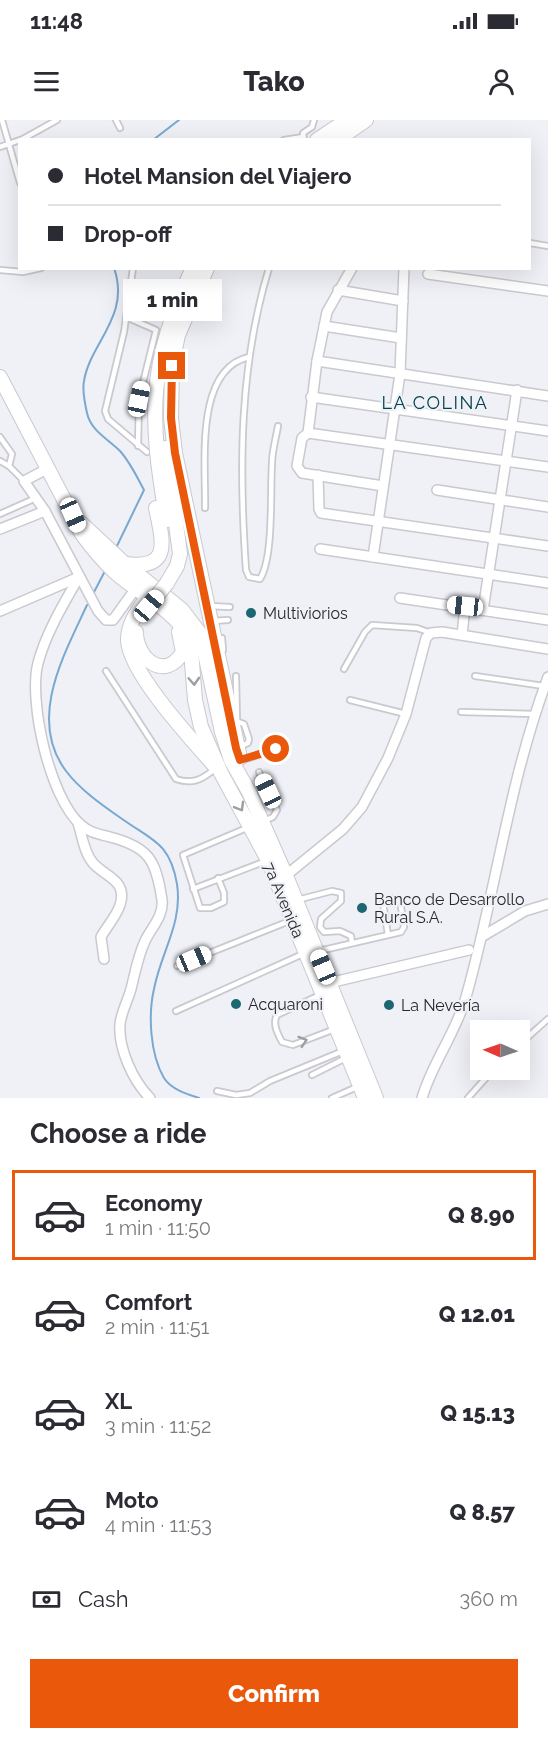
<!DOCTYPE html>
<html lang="en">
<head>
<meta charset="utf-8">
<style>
	:root { --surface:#fff; --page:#f7f7f7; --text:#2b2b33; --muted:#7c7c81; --line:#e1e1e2; --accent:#ea580c }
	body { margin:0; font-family:Raleway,sans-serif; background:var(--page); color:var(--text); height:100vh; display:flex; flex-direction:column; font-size:22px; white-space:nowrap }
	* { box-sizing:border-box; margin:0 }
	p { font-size:20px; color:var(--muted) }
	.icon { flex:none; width:33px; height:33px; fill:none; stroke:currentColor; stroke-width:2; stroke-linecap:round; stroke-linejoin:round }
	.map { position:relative; height:978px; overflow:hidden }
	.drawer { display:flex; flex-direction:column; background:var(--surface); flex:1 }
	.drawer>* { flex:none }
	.top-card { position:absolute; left:18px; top:18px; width:513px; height:132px; border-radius:0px; box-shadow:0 6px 24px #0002; display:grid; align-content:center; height:132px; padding:0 30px; background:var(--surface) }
	.needle { width:39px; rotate:272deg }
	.controls { position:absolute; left:470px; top:900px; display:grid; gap:12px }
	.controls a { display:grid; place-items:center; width:60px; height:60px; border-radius:0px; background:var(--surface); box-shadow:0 6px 24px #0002; font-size:30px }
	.end { position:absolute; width:27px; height:27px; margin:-14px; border:8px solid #ea580c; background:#fff; box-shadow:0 0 0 3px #fff }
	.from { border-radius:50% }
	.bubble { position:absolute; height:42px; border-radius:0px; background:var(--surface); box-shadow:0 6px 24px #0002; font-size:20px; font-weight:800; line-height:42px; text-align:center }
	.car { position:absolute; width:18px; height:36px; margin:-18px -9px; border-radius:8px; box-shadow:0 0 4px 2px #0007; background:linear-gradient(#fff 24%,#345 0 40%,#fff 0 76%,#345 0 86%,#fff 0) }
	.top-card b { display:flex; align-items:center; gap:21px; height:57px; font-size:22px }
	.top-card b+b { border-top:2px solid var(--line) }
	.top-card i { width:15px; height:15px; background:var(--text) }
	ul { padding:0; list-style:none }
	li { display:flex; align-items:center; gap:18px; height:90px; margin:0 12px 9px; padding:0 18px; border:3px solid transparent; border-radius:0px }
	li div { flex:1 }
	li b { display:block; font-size:22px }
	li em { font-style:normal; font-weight:800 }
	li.current { border-color:var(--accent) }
	li>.icon { width:54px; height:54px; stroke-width:1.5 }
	h2 { padding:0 30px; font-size:27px; line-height:72px }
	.pay { display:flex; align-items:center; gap:15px; height:66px; padding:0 30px; font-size:22px }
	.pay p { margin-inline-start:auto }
	.primary-button { display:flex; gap:12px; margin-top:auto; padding:12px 30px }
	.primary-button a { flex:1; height:69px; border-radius:0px; background:var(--accent); color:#fff; font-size:24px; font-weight:800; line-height:69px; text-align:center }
	.status { display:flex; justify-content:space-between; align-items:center; height:42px; padding:0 30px; background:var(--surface); direction:ltr }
	.status svg { height:16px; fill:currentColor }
	header { display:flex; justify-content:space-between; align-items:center; height:78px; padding:0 30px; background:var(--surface); font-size:27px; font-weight:800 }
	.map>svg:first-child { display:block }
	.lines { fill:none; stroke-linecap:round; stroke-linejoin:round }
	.stream { stroke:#79a8d0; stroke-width:2 }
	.service-casing { stroke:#c9c9cf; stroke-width:8 }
	.minor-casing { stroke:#c9c9cf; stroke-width:12 }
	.primary-casing { stroke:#c9c9cf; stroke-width:16 }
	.service { stroke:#fff; stroke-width:4.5 }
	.minor { stroke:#fff; stroke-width:9 }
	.primary { stroke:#fff; stroke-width:14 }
	.primary-bridge-casing { stroke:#c9c9cf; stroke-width:16; stroke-linecap:butt }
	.primary-bridge { stroke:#fff; stroke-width:14 }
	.oneway { stroke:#9e9ea0 }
	.route { stroke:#ea580c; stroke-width:8 }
	.poi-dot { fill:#1d6772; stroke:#f0f1f7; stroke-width:2 }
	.labels { text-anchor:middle; stroke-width:4.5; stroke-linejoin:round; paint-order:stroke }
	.poi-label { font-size:16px; fill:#28282b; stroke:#f0f1f7; text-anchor:start }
	.street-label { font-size:16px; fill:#28282b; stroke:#f0f1f7 }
	.neighbourhood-label { font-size:18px; letter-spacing:1.5px; fill:#02434c; stroke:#f0f1f7 }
</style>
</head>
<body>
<div class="status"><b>11:48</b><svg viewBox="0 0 49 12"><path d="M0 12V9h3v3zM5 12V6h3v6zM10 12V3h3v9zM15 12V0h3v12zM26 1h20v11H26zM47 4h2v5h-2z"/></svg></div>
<header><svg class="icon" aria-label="menu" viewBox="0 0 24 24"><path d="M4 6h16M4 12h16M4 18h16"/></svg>Tako<svg class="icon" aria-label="person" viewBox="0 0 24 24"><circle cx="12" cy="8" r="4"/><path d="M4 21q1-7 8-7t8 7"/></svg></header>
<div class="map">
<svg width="548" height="978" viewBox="0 0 548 978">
	<rect width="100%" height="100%" fill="#f0f1f7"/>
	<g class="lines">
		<g class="stream">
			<path d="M153 20 179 0"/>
			<path d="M114 148C131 196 90 223 84 261 82 270 85 284 87 293 91 311 108 319 120 331 130 342 137 357 144 370L116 428"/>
			<path d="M93 474 106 449"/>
			<path d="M87 485C64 535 27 599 66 651 81 671 105 687 125 701 154 721 170 724 177 764 183 803 161 832 154 869 148 895 150 934 164 958 171 969 186 974 199 978"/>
		</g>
		<g class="service-casing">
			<g id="service">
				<path d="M2 0 20 63"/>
				<path d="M116 0 120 8"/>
				<path d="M21 20 57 0"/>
				<path d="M284 20 303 17"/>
				<path d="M304 20 303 13 312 7 314 0"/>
				<path d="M0 27 20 20"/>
				<path d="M530 123 548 126"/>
				<path d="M133 148 124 212 105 291 108 299 147 332"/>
				<path d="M269 148C239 246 239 349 246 450L249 457 260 459C274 437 270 371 272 343 272 331 276 318 278 306"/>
				<path d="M0 150 23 152 41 148"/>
				<path d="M126 197 156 210 139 279 138 326"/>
				<path d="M0 317 12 334 9 346"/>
				<path d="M0 341 9 346 24 361"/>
				<path d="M205 388C206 345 194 249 249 237"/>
				<path d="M0 394 36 378"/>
				<path d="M209 486 230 487"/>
				<path d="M212 501 228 500"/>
				<path d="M222 518 223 530"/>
				<path d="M344 549 365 512 372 505 417 508 431 513"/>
				<path d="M106 551 176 659C193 665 203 659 216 648"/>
				<path d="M236 556 237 600"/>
				<path d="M475 556 544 566"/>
				<path d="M350 580 406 594"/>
				<path d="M461 592 535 594"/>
				<path d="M233 600 244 604 249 619 248 623 239 627"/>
				<path d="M243 640 276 629"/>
				<path d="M259 652 277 690 273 697 264 701"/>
				<path d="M218 758 224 773V782L211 788H200L183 735 249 707"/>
				<path d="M193 769 266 741"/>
				<path d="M297 780 332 771 341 773V781L321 799 320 807 324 812 340 811 351 816 352 823"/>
				<path d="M319 831 401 812 404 807 400 780 395 778 386 779 383 783 388 815"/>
				<path d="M177 846 292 800"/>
				<path d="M320 875 277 895C272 904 278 914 282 922L293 925 335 909"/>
				<path d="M176 891 305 833"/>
				<path d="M519 925 548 899"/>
				<path d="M312 955 346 938"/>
				<path d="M217 971 236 975 250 973 270 961 343 931"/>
				<path d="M332 978 357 967"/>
				<path d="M468 978 493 950"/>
			</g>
		</g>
		<g class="minor-casing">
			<g id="minor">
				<path d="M352 148 327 192 317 241 308 313 302 318 297 346 302 353 383 366"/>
				<path d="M428 154 548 171"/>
				<path d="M338 170 403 181"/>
				<path d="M324 206 401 218"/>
				<path d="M317 241 548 276"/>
				<path d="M311 277 548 311"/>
				<path d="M308 313 548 347"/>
				<path d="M47 349 24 361 45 391 98 491 106 500H113L136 468"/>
				<path d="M318 355 319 389 321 393 548 426"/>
				<path d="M437 370 548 387"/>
				<path d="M0 409 45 391"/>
				<path d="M320 429 548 463"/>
				<path d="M373 437 400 254 404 148"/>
				<path d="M79 457C64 483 46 513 38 543 28 581 50 679 81 705 90 713 99 714 110 717 149 727 156 740 162 780 164 796 151 808 145 821 138 836 135 853 131 869 128 880 121 893 120 904 118 928 133 961 150 978"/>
				<path d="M400 478 548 500"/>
				<path d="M483 490 517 270"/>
				<path d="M0 491 79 457"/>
				<path d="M462 515 465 486"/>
				<path d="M78 703C82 715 84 733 93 743 105 757 128 760 120 785 116 797 107 806 101 817L104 839"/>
				<path d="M284 757 343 709 362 687 388 638 406 594 426 518 431 513 442 512 548 529"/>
				<path d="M483 816 525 791 548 784"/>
				<path d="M329 863 469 830"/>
				<path d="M422 978C432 943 456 913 466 877 496 771 509 661 548 557"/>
			</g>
		</g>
		<g class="primary-casing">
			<g id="primary">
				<path d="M317 20 347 0"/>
				<path d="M337 20 366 0"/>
				<path d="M172 246 171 298 175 333 240 638"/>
				<path d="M170 253 178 215 207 148"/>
				<path d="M0 257 82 414C92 428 103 441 116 453 140 474 174 490 190 518L195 580 201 607 221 653 268 740 365 978"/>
				<path d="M166 328 180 434 177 446 167 463"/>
				<path d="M167 400C149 299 147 243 193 148"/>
				<path d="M81 403 125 444 182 490 201 515 222 612 231 640 249 672 286 756 376 978"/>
				<path d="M125 444C172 450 163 422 156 388"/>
				<path d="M144 482C136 493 128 505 128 520 129 552 191 619 214 645"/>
				<path d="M136 512C136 539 165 562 183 532L179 512"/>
			</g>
		</g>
		<use href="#service" class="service"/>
		<use href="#minor" class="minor"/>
		<use href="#primary" class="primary"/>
		<g class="primary-bridge-casing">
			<path id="primary-bridge" d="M149 486 167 463"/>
		</g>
		<use href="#primary-bridge" class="primary-bridge"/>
	</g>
	<defs><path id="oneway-chevron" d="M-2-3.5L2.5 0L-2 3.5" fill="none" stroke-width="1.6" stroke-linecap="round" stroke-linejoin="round" transform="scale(1.5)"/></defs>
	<g class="oneway">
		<use href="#oneway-chevron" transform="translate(194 561) rotate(87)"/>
		<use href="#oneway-chevron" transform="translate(240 687) rotate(60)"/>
		<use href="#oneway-chevron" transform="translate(303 921) rotate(-18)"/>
	</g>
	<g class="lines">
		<path class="route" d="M172 246 171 298 175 333 236 628 240 640 276 629"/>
	</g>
	<g class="poi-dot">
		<circle cx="251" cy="493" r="6"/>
		<circle cx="362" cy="788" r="6"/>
		<circle cx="236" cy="884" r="6"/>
		<circle cx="389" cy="885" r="6"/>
	</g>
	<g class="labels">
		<g class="poi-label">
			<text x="263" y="499">Multiviorios</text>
			<text x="374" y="785">Banco de Desarrollo<tspan x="374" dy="18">Rural S.A.</tspan></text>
			<text x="248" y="890">Acquaroni</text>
			<text x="401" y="891">La Nevería</text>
		</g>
		<g class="street-label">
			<text transform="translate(284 780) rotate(67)" y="6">7a Avenida</text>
		</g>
		<g class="neighbourhood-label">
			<text x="435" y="289">LA COLINA</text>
		</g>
	</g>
</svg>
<div class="controls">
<a><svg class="needle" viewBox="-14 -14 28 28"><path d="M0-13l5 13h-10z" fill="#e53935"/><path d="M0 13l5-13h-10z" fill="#7c7c81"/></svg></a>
</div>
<i class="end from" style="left:276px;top:629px"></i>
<i class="end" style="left:172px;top:246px"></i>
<div class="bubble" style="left:123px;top:159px;width:99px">1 min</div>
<i class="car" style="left:139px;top:279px;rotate:12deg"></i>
<i class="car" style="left:73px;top:395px;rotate:156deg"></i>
<i class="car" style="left:149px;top:486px;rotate:40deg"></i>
<i class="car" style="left:465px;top:486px;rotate:276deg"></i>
<i class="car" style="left:268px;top:671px;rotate:335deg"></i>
<i class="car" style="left:194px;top:839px;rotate:67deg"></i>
<i class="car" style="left:323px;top:847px;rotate:337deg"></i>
<div class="top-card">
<b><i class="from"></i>Hotel Mansion del Viajero</b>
<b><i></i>Drop-off</b>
</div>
</div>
<section class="drawer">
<h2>Choose a ride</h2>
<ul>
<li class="current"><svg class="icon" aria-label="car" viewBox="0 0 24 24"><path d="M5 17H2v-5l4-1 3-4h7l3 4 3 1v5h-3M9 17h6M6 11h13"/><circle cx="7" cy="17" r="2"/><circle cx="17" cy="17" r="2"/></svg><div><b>Economy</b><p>1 min · 11:50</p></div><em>Q 8.90</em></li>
<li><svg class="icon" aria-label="car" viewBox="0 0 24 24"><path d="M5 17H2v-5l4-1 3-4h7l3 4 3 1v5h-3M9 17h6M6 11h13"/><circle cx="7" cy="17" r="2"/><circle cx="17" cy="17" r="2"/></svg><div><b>Comfort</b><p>2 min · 11:51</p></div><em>Q 12.01</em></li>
<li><svg class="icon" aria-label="car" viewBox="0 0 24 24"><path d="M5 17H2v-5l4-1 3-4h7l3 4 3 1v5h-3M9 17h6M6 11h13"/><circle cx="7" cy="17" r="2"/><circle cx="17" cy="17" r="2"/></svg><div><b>XL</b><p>3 min · 11:52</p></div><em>Q 15.13</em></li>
<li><svg class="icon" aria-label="car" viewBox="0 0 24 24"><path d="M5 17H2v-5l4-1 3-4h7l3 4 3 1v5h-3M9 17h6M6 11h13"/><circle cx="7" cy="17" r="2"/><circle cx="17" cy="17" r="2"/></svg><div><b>Moto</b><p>4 min · 11:53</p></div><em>Q 8.57</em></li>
</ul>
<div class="pay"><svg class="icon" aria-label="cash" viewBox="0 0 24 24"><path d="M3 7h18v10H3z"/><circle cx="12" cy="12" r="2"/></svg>Cash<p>360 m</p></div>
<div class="primary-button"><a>Confirm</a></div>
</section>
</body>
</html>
